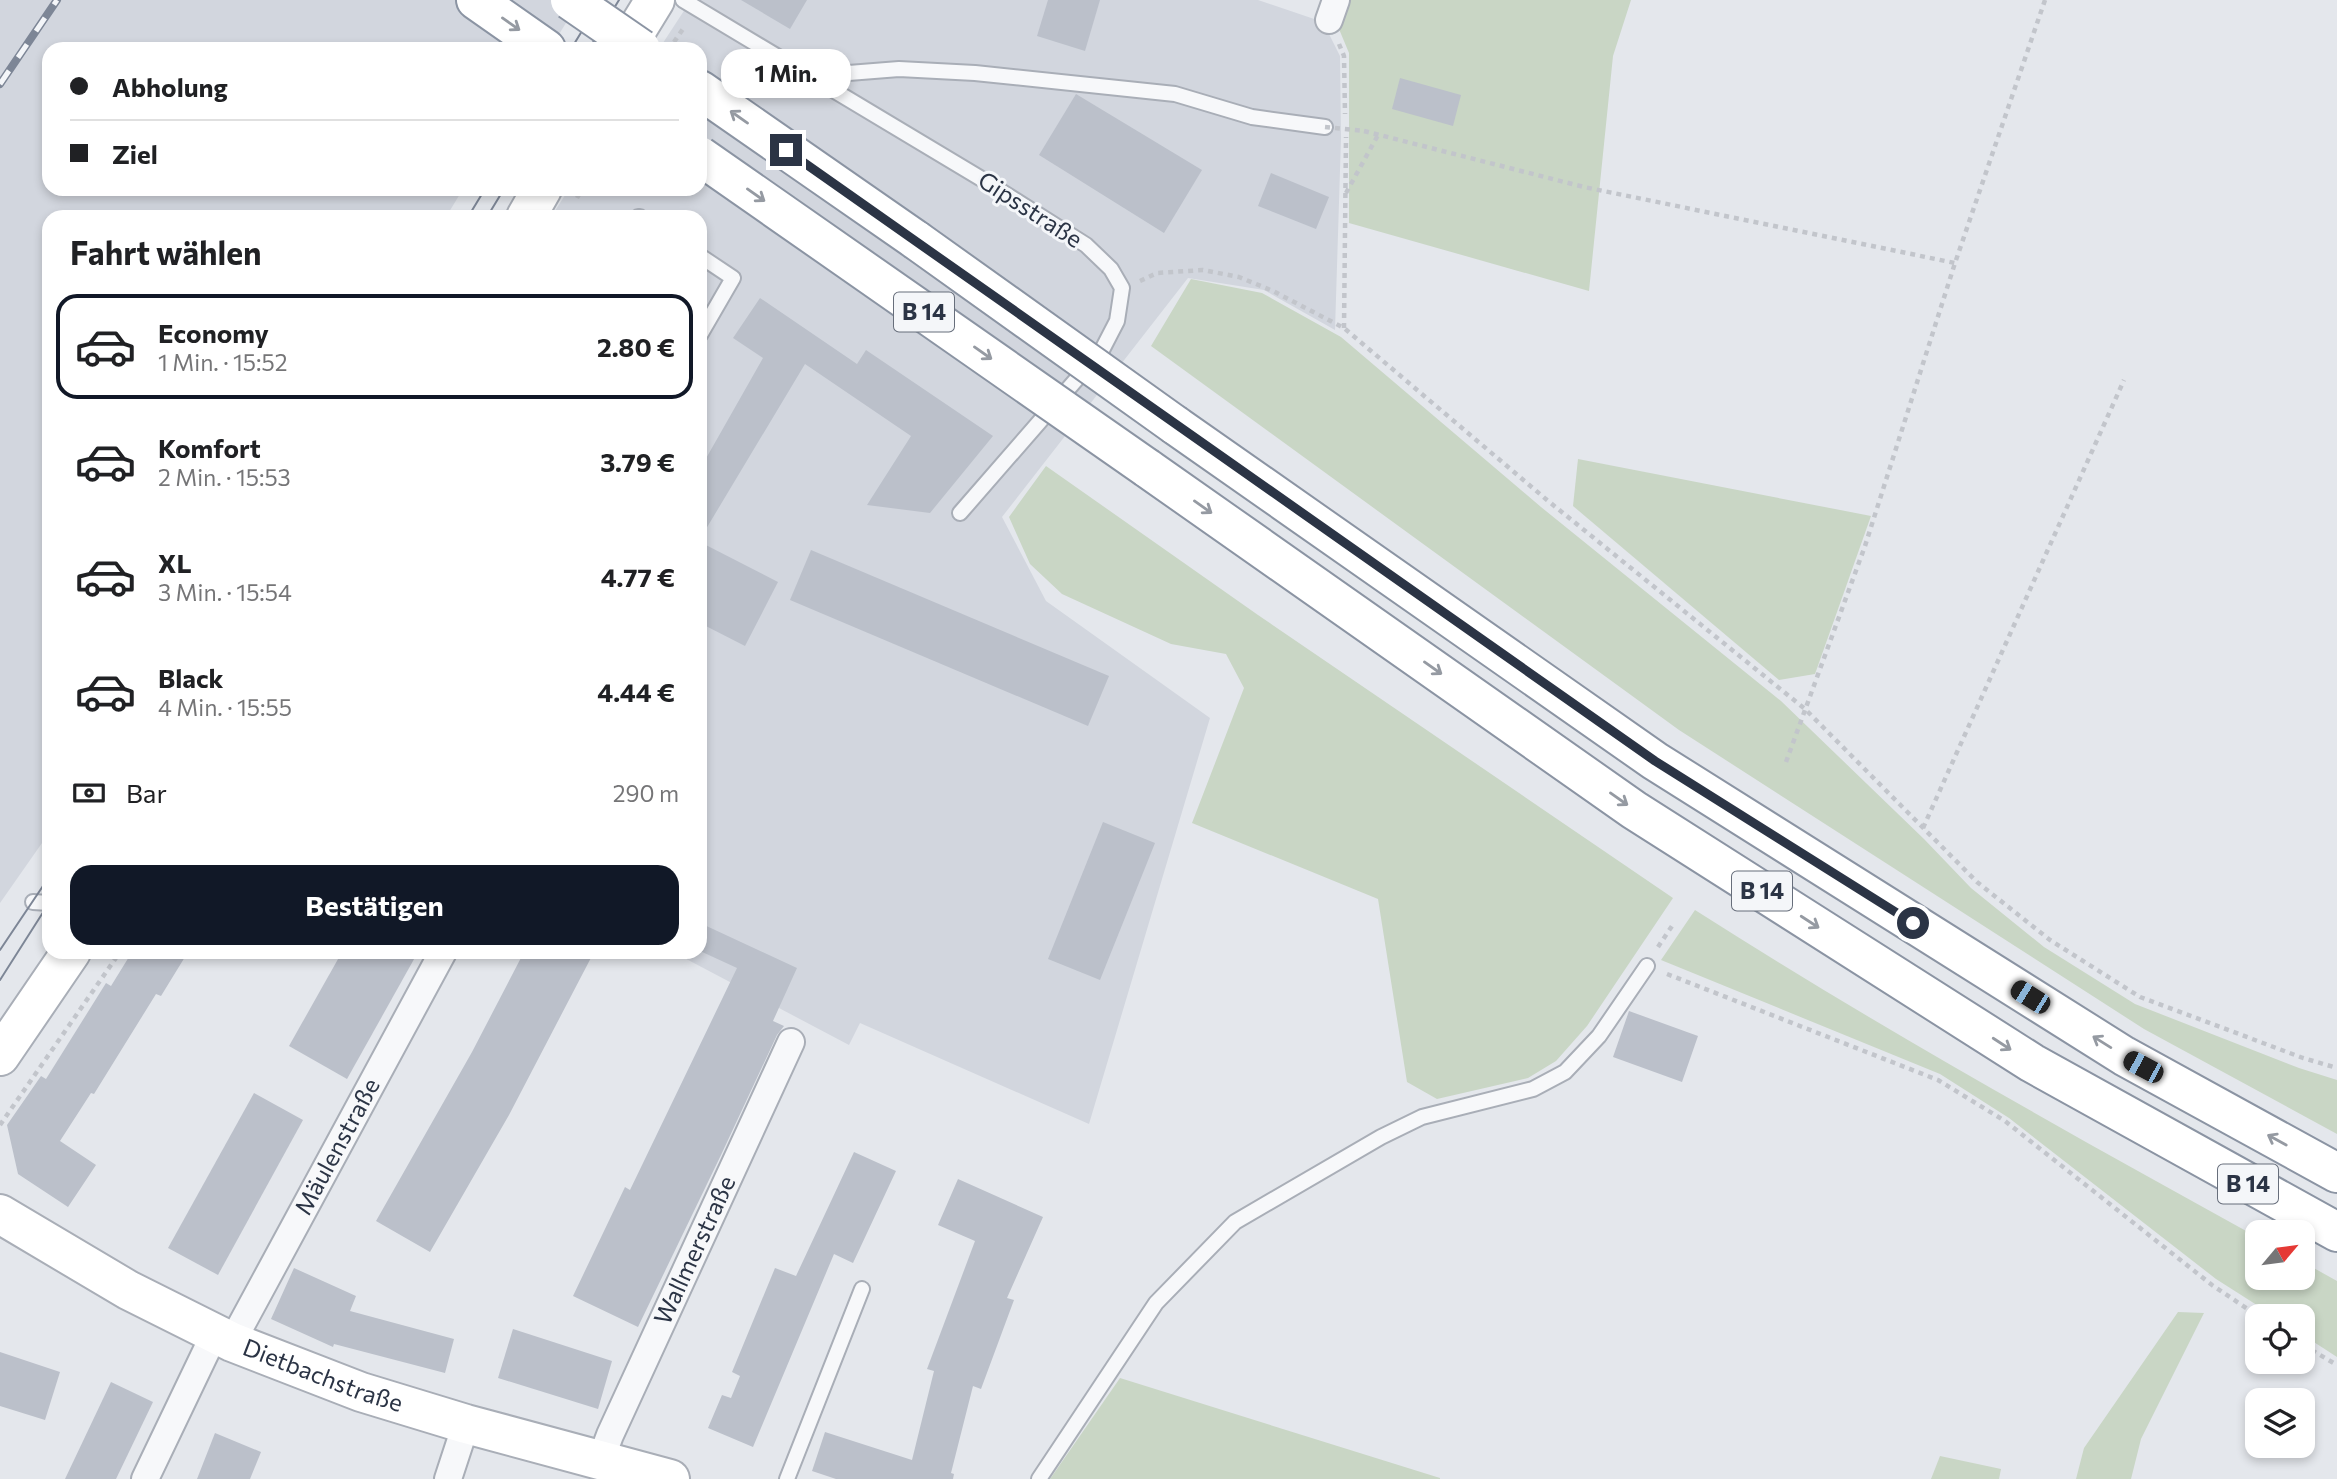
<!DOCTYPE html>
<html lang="de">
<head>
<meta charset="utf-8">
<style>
	:root { --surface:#fff; --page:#f2f2f2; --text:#202124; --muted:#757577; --line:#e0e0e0; --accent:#111827 }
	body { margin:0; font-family:Commissioner,sans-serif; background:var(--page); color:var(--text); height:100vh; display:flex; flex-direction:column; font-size:26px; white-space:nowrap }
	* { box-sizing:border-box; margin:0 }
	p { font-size:23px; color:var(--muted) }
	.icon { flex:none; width:38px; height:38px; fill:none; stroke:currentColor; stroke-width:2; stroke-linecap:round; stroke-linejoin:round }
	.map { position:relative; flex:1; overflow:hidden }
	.sheet { position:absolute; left:42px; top:210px; width:665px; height:749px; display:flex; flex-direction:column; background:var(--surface); border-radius:21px; box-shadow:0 4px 10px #0003 }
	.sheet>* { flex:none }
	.hud { position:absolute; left:42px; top:42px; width:665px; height:154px; border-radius:21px; box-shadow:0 4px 10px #0003; display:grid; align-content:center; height:154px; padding:0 28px; background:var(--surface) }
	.needle { width:46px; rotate:61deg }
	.fabs { position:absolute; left:2245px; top:1220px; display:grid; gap:14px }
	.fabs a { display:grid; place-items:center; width:70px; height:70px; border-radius:14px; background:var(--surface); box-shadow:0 4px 10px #0003; font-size:35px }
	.end { position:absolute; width:32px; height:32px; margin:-16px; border:9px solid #2b3445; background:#fff; box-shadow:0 0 0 4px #fff }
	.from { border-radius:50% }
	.bubble { position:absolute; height:49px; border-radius:21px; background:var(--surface); box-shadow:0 4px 10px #0003; font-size:23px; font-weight:700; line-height:49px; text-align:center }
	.car { position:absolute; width:21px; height:42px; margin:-21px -10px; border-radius:9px; box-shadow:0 0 5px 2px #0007; background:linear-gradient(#222 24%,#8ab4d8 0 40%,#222 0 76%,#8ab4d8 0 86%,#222 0) }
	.hud b { display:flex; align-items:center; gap:24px; height:66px; font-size:26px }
	.hud b+b { border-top:2px solid var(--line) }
	.hud i { width:18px; height:18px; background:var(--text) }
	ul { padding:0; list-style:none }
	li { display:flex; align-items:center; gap:21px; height:105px; margin:0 14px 10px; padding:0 14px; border:4px solid transparent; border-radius:21px }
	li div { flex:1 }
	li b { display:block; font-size:26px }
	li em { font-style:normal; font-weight:700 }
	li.current { border-color:var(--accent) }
	li>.icon { width:63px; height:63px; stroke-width:1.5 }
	h2 { padding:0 28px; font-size:32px; line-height:84px }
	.pay { display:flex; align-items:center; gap:18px; height:77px; padding:0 28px; font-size:26px }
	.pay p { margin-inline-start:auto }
	.primary-button { display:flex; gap:14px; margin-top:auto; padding:14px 28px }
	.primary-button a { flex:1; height:80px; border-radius:21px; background:var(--accent); color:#fff; font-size:28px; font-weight:700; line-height:80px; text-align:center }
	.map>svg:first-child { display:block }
	.built { fill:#d2d6de }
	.green { fill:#c9d6c5 }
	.building { fill:#bbc0ca }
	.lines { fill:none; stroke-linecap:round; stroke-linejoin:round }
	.lane-casing { stroke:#a9aeb7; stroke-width:18 }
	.street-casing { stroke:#a9aeb7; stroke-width:30 }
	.secondary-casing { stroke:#a9aeb7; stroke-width:42 }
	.highway-casing { stroke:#8b94a3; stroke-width:42 }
	.path { stroke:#c2c5cb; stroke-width:4.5; stroke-dasharray:5 5; stroke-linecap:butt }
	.lane { stroke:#f7f8fa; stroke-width:14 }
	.street { stroke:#f7f8fa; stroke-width:26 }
	.secondary { stroke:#fff; stroke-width:38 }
	.highway { stroke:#fff; stroke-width:38 }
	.tram { stroke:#7d8696; stroke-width:2 }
	.rail-casing { stroke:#7d8696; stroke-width:8 }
	.rail { stroke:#f4f6f9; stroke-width:5; stroke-dasharray:16; stroke-linecap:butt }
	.highway-bridge-casing { stroke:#8b94a3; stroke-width:42; stroke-linecap:butt }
	.path-bridge { stroke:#c2c5cb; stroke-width:4.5; stroke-dasharray:5 5; stroke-linecap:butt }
	.highway-bridge { stroke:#fff; stroke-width:38 }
	.oneway { stroke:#959aa2 }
	.route { stroke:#2b3445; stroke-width:9 }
	.labels { text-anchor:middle; stroke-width:6; stroke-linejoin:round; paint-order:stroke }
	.shield { fill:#f4f6f9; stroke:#676e7b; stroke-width:2 }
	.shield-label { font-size:23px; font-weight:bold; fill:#2b3445 }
	.street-label { font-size:24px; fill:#2b3445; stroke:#f4f6f9 }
</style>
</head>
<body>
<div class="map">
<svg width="2337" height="1479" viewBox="0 0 2337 1479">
	<rect width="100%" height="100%" fill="#e4e7ec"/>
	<g class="built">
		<path d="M0 0H580L550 49H49V189H463L446 217H49V833L0 903Z"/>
		<path d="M691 0H1258L1323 22 1340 56 1341 138 1335 330 1264 290 1188 278 1002 517 1046 601 1210 718 1089 1124 860 1023 849 1045 673 952H700V217H551L569 189H700V49H659Z"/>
	</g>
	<g class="green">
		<path d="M1340 0H1631L1613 56 1589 291 1349 223V53L1334 17Z"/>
		<path d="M1191 279 1262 293 1341 337 1541 507 1781 701 1924 839 1971 888 2044 947 2135 1004 2299 1068 2337 1080V1134L2144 1029 1679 730 1151 346Z"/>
		<path d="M1578 459 1871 516 1815 674 1779 680 1573 506Z"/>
		<path d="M1046 466 1258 615 1673 898 1587 1026 1556 1061 1528 1078 1437 1099 1407 1082 1378 899 1192 823 1244 688 1226 654 1171 644 1062 594 1030 564 1009 517Z"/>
		<path d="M1695 910C1878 1027 2067 1132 2257 1237L2258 1278H2303V1262L2337 1281V1357L2303 1335V1316H2274L2216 1279 2009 1118 1940 1074 1661 960Z"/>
		<path d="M2178 1312 2204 1313 2141 1439 2131 1479H2076L2084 1448Z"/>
		<path d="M1120 1378 1440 1478V1479H1050Z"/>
		<path d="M1940 1456 2001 1469 1999 1479H1931Z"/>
	</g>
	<g class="building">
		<path d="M741 0H807L790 29Z"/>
		<path d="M1048 0H1100L1085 51 1037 36Z"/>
		<path d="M1400 78 1461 95 1453 126 1392 109Z"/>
		<path d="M1076 94 1202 170 1164 233 1039 155Z"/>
		<path d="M1271 173 1329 197 1316 229 1258 206Z"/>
		<path d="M760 298 857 364 866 350 993 436 930 513 867 505 911 436 805 364 700 539V469L763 358 733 338Z"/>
		<path d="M700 542 778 582 745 646 700 623Z"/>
		<path d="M811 550 1109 676 1088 726 790 600Z"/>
		<path d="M1103 822 1155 843 1100 980 1048 959Z"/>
		<path d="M700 923 797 968 773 1021 784 1026 777 1035 721 1155 638 1327 573 1296 625 1187 630 1190 737 968 700 951Z"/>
		<path d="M132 952H188L161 996 156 994 94 1094 91 1093 60 1141 96 1165 68 1207 18 1174 7 1125 41 1076 46 1079 106 983 111 986Z"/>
		<path d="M342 952H418L347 1079 289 1046Z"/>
		<path d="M524 952H594L509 1115 430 1252 376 1221 472 1052Z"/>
		<path d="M1629 1011 1698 1036 1682 1082 1613 1057Z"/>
		<path d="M254 1093 303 1120 218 1275 168 1248Z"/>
		<path d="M854 1152 896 1171 853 1263 834 1254 753 1447 708 1428 722 1395 731 1398 740 1376 732 1372 775 1268 796 1276Z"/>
		<path d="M958 1179 1043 1217 1007 1298 1014 1300 981 1389 973 1386 951 1473 954 1474 953 1479H836L812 1471 825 1432 912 1460 934 1371 927 1369 975 1241 938 1225Z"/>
		<path d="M294 1268 356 1296 350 1311 454 1339 445 1373 334 1344 333 1347 271 1319Z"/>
		<path d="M513 1329 612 1361 598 1409 498 1378Z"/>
		<path d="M0 1352 60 1372 45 1420 0 1406Z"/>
		<path d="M111 1382 153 1402 116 1479H65Z"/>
		<path d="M215 1433 261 1452 250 1479H197Z"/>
	</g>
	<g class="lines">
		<g class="lane-casing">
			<g id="lane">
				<path d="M683 0 980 178 1086 245 1111 269 1122 288 1117 321 1102 350 960 513"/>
				<path d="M811 76 899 69 975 73 1175 94 1252 117 1325 127"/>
				<path d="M638 217H640"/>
				<path d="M700 256 733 278 700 335"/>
				<path d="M33 902 49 903"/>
				<path d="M787 1479 862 1289"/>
				<path d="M1039 1479 1156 1303 1235 1222 1381 1137 1422 1117 1533 1089 1565 1072 1599 1036 1647 966"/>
			</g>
		</g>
		<g class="street-casing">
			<g id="street">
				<path d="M1329 20 1336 0"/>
				<path id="s1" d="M232 1342 443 952"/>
				<path id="s2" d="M601 1459 610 1435 791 1042"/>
				<path d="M145 1479 214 1335"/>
				<path d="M448 1479 466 1424"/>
			</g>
		</g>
		<g class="secondary-casing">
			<g id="secondary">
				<path d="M625 49 655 0"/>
				<path d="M526 217 542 189"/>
				<path d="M0 1056 71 952"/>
				<path id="s3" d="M0 1214 128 1290 232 1342 361 1392 466 1424 670 1479"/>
			</g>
		</g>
		<g class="highway-casing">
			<g id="highway">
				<path d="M476 0 546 49"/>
				<path d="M700 90 916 240"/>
				<path d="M1175 425 1655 761 2124 1056 2337 1173"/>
				<path d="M1147 468 1634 810 2032 1063 2337 1232"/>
			</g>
		</g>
		<g class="path">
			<path d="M674 42 685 26"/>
			<path d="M1339 44 1344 56 1345 114"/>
			<path d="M1364 131 1584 187 1955 263"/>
			<path d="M1346 193 1378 135"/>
			<path d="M577 198 582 189"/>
			<path d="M1140 281 1157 273 1203 270 1239 277 1273 291 1344 328 1547 500 1805 709 1977 882 2050 940 2140 997 2303 1058 2337 1068"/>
			<path d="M1344 328 1346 137"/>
			<path d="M1786 762 1865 546 1955 263 2045 0"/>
			<path d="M1923 828 2124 380"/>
			<path d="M1658 947 1674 923"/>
			<path d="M1667 974 1938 1080 2005 1121 2212 1285 2258 1316"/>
			<path d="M0 1125 120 952"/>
			<path d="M2303 1345 2337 1365"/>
		</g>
		<use href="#lane" class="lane"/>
		<use href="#street" class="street"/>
		<use href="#secondary" class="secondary"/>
		<use href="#highway" class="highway"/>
		<g class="tram">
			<path d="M571 49 601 0"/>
			<path d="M589 49 619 0"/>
			<path d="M468 217 485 189"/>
			<path d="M487 217 504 189"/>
			<path d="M0 950 49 877"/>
			<path d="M0 980 49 903"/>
		</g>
		<g class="rail-casing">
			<path id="rail" d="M0 84 57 0"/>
		</g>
		<use href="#rail" class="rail"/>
		<g class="highway-bridge-casing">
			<g id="highway-bridge">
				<path d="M570 0 641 49"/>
				<path d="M700 156 1147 468"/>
				<path d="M916 240 1175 425"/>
			</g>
		</g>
		<path class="path-bridge" d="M1325 127 1364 131"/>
		<use href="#highway-bridge" class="highway-bridge"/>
	</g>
	<defs><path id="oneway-shaft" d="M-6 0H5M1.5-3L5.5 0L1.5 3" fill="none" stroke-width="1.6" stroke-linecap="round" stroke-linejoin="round" transform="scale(1.75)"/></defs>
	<g class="oneway">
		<use href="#oneway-shaft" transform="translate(511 24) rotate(35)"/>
		<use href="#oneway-shaft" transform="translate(739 117) rotate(-145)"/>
		<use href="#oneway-shaft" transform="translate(756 195) rotate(35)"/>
		<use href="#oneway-shaft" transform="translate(983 353) rotate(35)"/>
		<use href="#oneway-shaft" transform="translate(1203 507) rotate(35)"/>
		<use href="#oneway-shaft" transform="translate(1433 668) rotate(35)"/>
		<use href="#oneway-shaft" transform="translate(1619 799) rotate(35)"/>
		<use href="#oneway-shaft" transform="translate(1810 922) rotate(33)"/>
		<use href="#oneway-shaft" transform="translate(2102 1042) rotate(-148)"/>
		<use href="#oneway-shaft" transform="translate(2002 1044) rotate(33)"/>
		<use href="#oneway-shaft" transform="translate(2277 1140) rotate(-151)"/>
	</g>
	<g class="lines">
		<path class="route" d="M786 150 1655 761 1913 923"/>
	</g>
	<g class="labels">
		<g class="shield">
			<rect x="894" y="292.5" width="60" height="39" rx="5"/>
			<rect x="1732" y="871.5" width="60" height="39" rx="5"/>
			<rect x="2218" y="1164.5" width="60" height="39" rx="5"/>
		</g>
		<g class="shield-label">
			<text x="924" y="320">B 14</text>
			<text x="1762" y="899">B 14</text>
			<text x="2248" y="1192">B 14</text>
		</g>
		<g class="street-label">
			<text transform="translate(1030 210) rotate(33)" y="8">Gipsstraße</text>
			<text dy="8" stroke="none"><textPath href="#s1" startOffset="222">Mäulenstraße</textPath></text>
			<text dy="8" stroke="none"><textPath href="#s2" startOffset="229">Wallmerstraße</textPath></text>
			<text dy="8" stroke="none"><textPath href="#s3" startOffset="362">Dietbachstraße</textPath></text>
		</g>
	</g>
</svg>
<div class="fabs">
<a><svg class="needle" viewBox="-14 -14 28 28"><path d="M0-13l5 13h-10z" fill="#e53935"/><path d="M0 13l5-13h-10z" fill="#757577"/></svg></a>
<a><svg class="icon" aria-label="locate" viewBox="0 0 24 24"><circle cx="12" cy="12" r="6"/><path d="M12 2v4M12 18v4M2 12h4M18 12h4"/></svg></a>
<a><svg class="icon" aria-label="layers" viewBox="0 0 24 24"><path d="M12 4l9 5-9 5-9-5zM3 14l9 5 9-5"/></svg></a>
</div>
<i class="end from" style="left:1913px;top:923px"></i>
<i class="end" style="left:786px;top:150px"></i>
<div class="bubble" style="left:721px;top:49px;width:130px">1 Min.</div>
<i class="car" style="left:2030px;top:997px;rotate:302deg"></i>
<i class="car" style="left:2143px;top:1067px;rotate:298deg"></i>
<div class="hud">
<b><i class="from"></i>Abholung</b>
<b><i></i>Ziel</b>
</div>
<section class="sheet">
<h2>Fahrt wählen</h2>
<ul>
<li class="current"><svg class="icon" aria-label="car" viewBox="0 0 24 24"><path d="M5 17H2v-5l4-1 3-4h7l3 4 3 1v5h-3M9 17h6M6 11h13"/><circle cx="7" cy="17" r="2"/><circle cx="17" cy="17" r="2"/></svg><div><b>Economy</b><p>1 Min. · 15:52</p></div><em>2.80 €</em></li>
<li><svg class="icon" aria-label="car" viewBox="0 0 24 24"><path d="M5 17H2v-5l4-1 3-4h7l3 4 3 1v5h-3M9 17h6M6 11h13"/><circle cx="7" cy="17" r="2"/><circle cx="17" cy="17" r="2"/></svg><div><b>Komfort</b><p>2 Min. · 15:53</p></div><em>3.79 €</em></li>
<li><svg class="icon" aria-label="car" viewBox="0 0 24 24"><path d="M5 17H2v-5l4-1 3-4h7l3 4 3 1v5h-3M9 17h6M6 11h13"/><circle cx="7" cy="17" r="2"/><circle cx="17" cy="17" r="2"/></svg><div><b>XL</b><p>3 Min. · 15:54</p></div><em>4.77 €</em></li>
<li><svg class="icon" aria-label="car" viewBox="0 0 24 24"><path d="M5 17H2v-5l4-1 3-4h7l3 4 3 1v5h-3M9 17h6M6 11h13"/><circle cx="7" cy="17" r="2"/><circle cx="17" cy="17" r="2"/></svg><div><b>Black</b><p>4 Min. · 15:55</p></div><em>4.44 €</em></li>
</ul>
<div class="pay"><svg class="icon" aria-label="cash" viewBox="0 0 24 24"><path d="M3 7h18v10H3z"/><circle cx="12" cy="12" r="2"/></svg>Bar<p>290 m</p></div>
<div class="primary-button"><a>Bestätigen</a></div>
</section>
</div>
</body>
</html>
